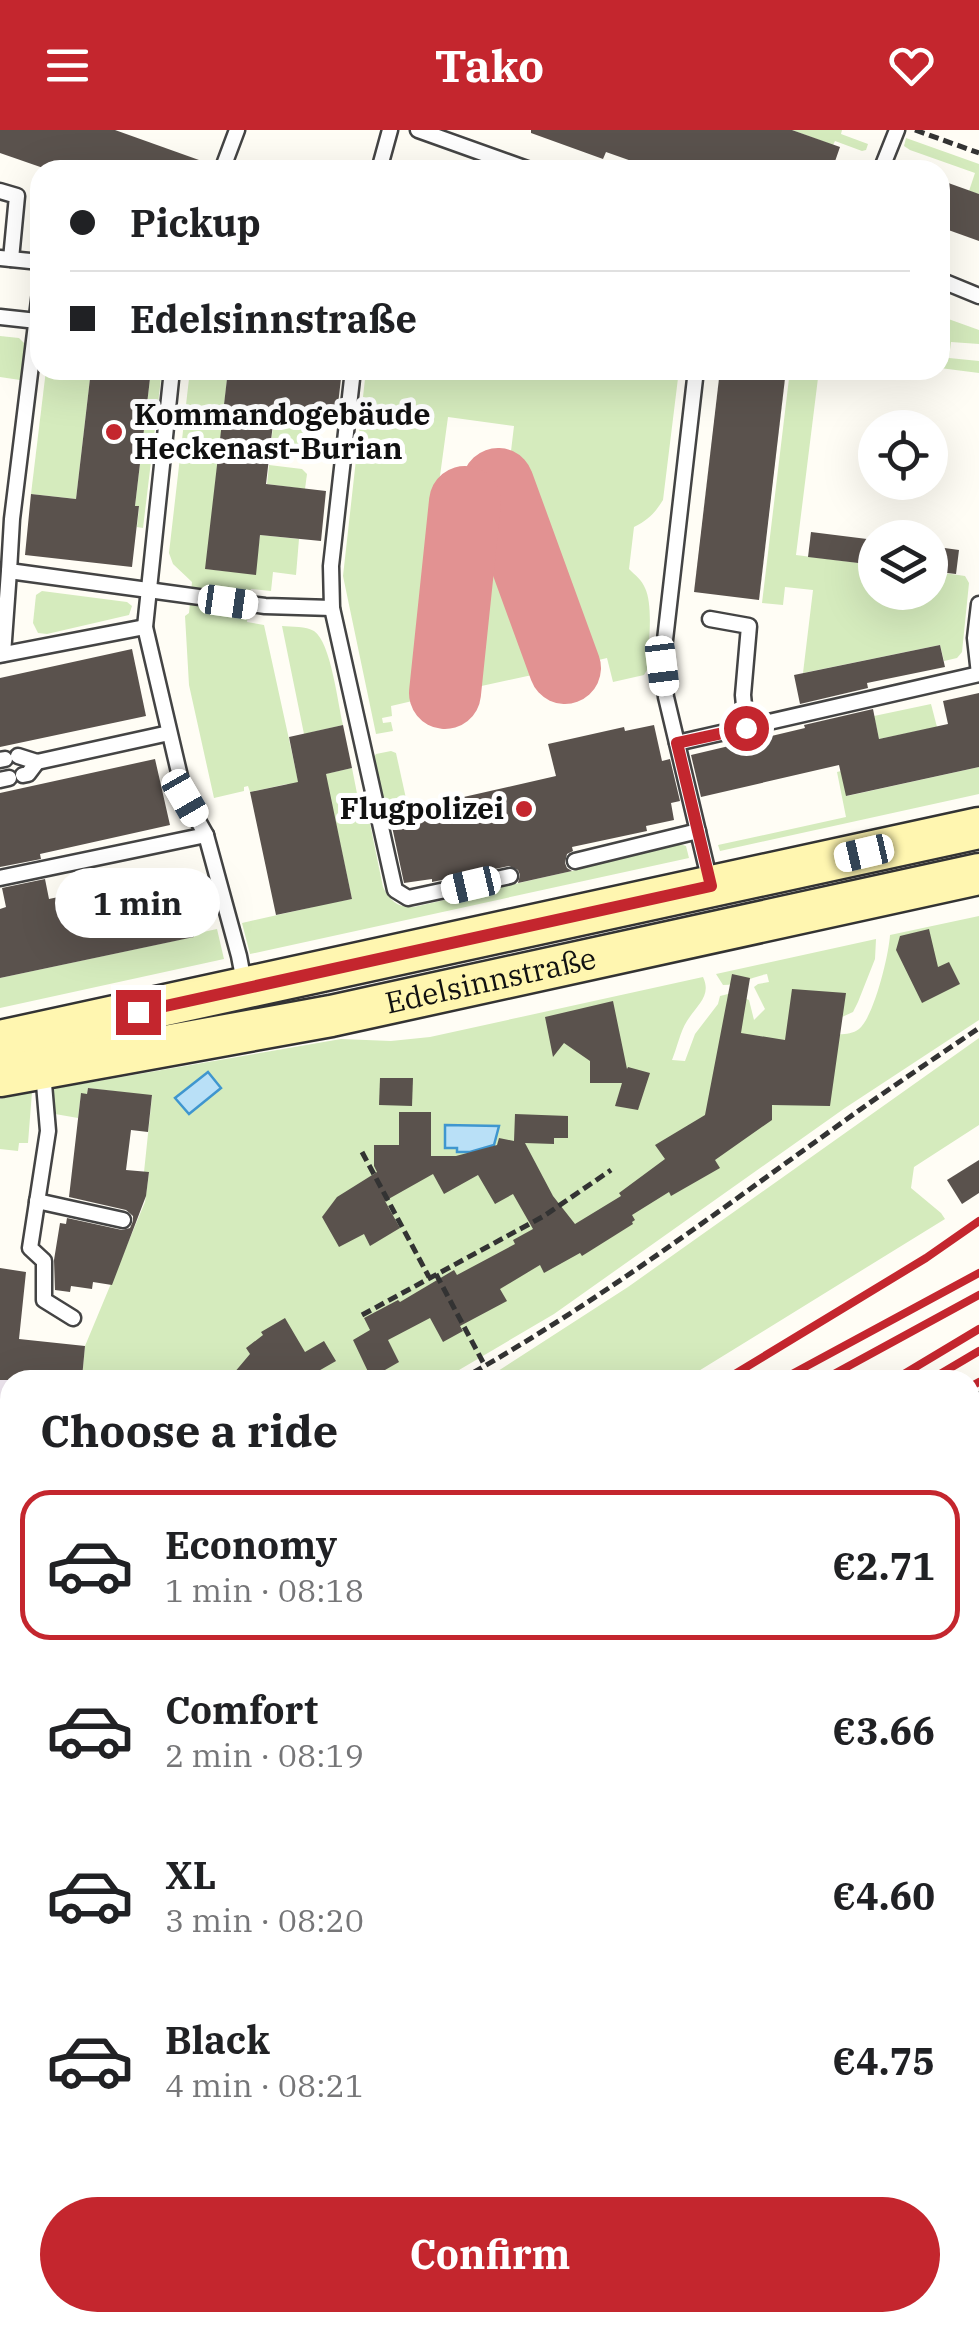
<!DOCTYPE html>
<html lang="en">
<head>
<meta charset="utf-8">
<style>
	:root { --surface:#fff; --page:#f6f6f6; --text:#202124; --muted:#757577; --line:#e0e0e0; --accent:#c4262e }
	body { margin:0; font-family:"IBM Plex Serif",serif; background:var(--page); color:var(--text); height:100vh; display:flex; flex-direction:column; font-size:38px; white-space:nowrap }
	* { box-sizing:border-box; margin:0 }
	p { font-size:32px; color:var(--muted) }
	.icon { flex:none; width:55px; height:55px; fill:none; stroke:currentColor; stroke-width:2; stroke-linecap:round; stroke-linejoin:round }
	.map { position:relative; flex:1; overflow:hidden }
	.drawer { position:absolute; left:0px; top:1240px; width:980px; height:962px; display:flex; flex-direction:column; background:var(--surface); border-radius:30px 30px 0 0; box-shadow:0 10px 40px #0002 }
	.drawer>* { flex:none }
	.banner { position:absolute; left:30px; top:30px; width:920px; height:220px; border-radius:30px; box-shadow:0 10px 40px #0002; display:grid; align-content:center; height:220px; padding:0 40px; background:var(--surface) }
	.tools { position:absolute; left:858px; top:280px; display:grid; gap:20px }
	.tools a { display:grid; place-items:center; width:90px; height:90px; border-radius:50%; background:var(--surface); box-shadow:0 10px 40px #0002; font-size:50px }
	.end { position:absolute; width:45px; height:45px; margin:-22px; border:12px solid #c4262e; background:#fff; box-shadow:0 0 0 5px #fff }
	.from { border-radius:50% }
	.bubble { position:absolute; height:70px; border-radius:35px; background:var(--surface); box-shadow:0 10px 40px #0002; font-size:32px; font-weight:700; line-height:70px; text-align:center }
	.car { position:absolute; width:30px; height:60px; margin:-30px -15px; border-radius:12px; box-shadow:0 0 8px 2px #0007; background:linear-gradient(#fff 24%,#345 0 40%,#fff 0 76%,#345 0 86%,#fff 0) }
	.banner b { display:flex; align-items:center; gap:35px; height:95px; font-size:38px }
	.banner b+b { border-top:2px solid var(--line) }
	.banner i { width:25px; height:25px; background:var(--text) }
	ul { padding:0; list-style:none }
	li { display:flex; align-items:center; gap:30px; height:150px; margin:0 20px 15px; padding:0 20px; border:5px solid transparent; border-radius:30px }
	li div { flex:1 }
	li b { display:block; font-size:38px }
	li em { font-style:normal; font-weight:700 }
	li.on { border-color:var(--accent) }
	li>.icon { width:90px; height:90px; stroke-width:1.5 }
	h2 { padding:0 40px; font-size:45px; line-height:120px }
	.cta { display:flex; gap:20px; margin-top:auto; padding:20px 40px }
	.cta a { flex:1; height:115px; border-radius:60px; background:var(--accent); color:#fff; font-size:40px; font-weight:700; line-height:115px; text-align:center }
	header { display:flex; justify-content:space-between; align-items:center; height:130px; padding:0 40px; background:var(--accent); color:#fff; font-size:45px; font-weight:700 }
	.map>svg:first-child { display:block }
	.industrial { fill:#eee6ef }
	.green { fill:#d5ebbd }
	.water { fill:#b9e0f7; stroke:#3f96cf; stroke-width:2.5 }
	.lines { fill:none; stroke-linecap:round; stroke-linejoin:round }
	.taxiway { stroke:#e29292; stroke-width:72 }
	.building { fill:#5a524d }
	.service-casing { stroke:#444; stroke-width:19 }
	.minor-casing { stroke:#444; stroke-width:32 }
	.secondary-casing { stroke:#333; stroke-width:45 }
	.primary-casing { stroke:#222; stroke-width:48 }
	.path { stroke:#333; stroke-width:5; stroke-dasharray:10 5; stroke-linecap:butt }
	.service { stroke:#fff; stroke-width:14 }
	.minor { stroke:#fff; stroke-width:28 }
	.secondary { stroke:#fff6b0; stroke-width:40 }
	.primary { stroke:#f9d66b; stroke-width:42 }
	.tram { stroke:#c4262e; stroke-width:2.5 }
	.rail { stroke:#c4262e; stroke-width:8 }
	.route { stroke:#c4262e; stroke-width:12 }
	.poi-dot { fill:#c4262e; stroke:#fff; stroke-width:4 }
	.labels { text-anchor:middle; stroke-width:10; stroke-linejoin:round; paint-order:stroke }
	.poi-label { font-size:30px; font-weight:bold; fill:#111; stroke:#fff; text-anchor:start }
	.street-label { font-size:30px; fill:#111; stroke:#fff }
</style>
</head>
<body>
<header><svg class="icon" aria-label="menu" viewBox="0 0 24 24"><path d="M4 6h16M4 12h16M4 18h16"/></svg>Tako<svg class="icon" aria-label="heart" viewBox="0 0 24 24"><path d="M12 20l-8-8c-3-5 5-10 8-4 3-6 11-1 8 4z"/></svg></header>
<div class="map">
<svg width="979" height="2201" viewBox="0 0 979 2201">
	<rect width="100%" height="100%" fill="#fffdf5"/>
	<g class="industrial">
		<path d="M0 1238 10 1250V1393L0 1395Z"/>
		<path d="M144 2193 475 2192 485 2201H135Z"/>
	</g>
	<g class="green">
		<path d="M792 0H842L841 4 868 14 866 20 862 21 835 11 833 15Z"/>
		<path d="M906 8 979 34V64L969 61 975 43 910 20 904 16Z"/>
		<path d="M940 186 979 200V214L951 212 949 228 979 231V243L940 238Z"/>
		<path d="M0 206 19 208 25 214 20 250 0 247Z"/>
		<path d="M46 240H91L76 369 31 364Z"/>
		<path d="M151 240H162L143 398 137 397 139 377 135 376Z"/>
		<path d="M190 240H228L206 439 255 444 260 405 299 409 296 445 273 442 271 461 251 459 247 492 264 495 325 774 352 769 325 644 352 638 362 689H369L383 757C390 771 398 778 414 777L576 740V736L680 714 686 716 689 728 250 824 242 793 313 777 287 654 250 662 248 656 244 657V661L214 668 189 555 185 486 189 483 192 452 173 434 169 423Z"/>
		<path d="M366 240H384V243L376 242 375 246 387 247 388 240H679L663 370C655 383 648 390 634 397L629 439C635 445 642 450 645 458 654 477 648 518 647 540L644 545 613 552 607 528 570 537 506 363 514 296 448 287 437 368 457 371 438 565 391 576 392 586 382 588 383 593 391 592 393 601 376 604 343 446Z"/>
		<path d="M790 240H819L796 425 875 435V462H930V441L965 446 969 453 962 522 957 528 944 531 940 515 803 543 813 460 785 457 783 475 762 473Z"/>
		<path d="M275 276 314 281 310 315 302 319 271 316Z"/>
		<path d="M269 335 302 339 307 344 305 359 267 354Z"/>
		<path d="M473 373 501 376 560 539 454 562Z"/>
		<path d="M42 461 127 472 132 476 129 485 47 504 38 503 33 493 36 465Z"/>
		<path d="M282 496C292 497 306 496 314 501 331 512 338 575 343 595L304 604Z"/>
		<path d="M931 574 937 597 879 609 874 586Z"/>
		<path d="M391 621 396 623 407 673 382 679 372 630 376 624Z"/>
		<path d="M979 637V664L720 721 718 715 846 687 837 642 841 641 847 666Z"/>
		<path d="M979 786V890L845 978 554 1184 442 1250H52L51 1245 82 1248 85 1216 145 1072 149 1043 144 1042 152 966 88 958 87 964H81L78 988 55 984 52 959 341 909 391 911 430 907 703 847C712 866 697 875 687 891 680 902 677 918 672 930L685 931 695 904 718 874 720 866 732 863 749 870 754 890 765 879 754 857 758 854 769 852 767 844C751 847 739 855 723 855L716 844 876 809 875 829 858 872 853 882 842 887 827 904C838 904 850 906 859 899 874 887 889 824 890 805Z"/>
		<path d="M217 799 224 829 0 878V848L193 807 194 804Z"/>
		<path d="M979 908V995L914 1037 911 1058 941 1083 945 1089 684 1250H484L628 1157Z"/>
		<path d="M32 962 28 1013H19L18 1021 0 1019V969Z"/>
		<path d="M10 1393V1762L9 1763 0 1762V1395Z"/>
	</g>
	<g class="water">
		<path d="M208 942 221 958 189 984 175 968Z"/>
		<path d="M445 995 499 996 494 1015 470 1022H457V1018H445Z"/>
	</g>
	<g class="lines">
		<g class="taxiway">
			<path d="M498 354 565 538"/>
			<path d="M445 563 465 372"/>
		</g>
	</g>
	<g class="building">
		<path d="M0 0H115L213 35 212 40H49L0 23Z"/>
		<path d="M531 0H792L840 17 832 40H730L713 33 711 40H657L606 22 603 29 531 3Z"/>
		<path d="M940 50 979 64V111L940 97Z"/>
		<path d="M91 240H151L135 376H139L132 437 25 425 31 364 76 369Z"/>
		<path d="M228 240H342L337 283 275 276 266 354 326 361 321 411 260 405 256 445 205 439Z"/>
		<path d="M720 240H786L759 470 694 462Z"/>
		<path d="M811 402 875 410V435L808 427Z"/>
		<path d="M930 416 959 420 956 444 930 441Z"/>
		<path d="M940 515 945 537 867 553 868 558 800 574 794 545Z"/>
		<path d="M132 519 146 586 0 617V548Z"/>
		<path d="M979 563V637L846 666 839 635 701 667 691 625 805 598 804 595 873 579 879 609 948 594 943 571Z"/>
		<path d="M343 595 352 638 326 644 352 769 276 785 250 662 298 652 289 607Z"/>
		<path d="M654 595 662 631 670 629 680 671 671 673 674 690 646 696 647 701 572 717 573 721 567 724 565 733 567 738 572 741 518 753 520 745 518 740 509 736 432 752V749L404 753 390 687 416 682 415 678 556 646 548 614 624 597 625 601Z"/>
		<path d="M155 629 170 695 40 724 41 729 0 737V663Z"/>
		<path d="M180 741 194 807 0 848V779L6 777 2 758 45 749 49 769Z"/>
		<path d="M929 799 938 837 949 832 960 854 922 873 896 820 900 806Z"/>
		<path d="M732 844 750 848 741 903 785 910 792 859 846 863 830 976 772 975V990L715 1030 720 1038 671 1066 669 1062 632 1085 635 1090 632 1092 633 1094 582 1126 580 1123 544 1143 540 1135 500 1159 507 1171 460 1196 463 1201 443 1212 430 1188 388 1210 399 1232 371 1248 353 1210 370 1200 364 1188 398 1170 400 1172 454 1140 457 1145 515 1114 513 1110 533 1099 513 1064 495 1074 478 1045 444 1064 433 1044 385 1071 400 1098 370 1116 364 1104 339 1117 322 1087 337 1067 377 1042 374 1036V1015H399V982H431V1026H456L497 1015 499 1008 514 1011 515 984 568 986V1008H554V1014L525 1013 553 1066 575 1094 621 1066 619 1063 665 1029 655 1015 705 985Z"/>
		<path d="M613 871 627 939 628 937 650 943 638 980 615 976 622 953H590V931L564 913 553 927 545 887Z"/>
		<path d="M380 948H413L412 976 379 975Z"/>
		<path d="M88 958 152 965 148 1002 131 1000 126 1040 149 1042 146 1066 112 1155 93 1152 92 1159 71 1156 70 1162 55 1160 54 1130 60 1093 66 1094 67 1088 122 1100 130 1098 133 1091V1086L126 1080 69 1067 81 963 87 964Z"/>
		<path d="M979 1030V1063L962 1074 947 1050Z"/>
		<path d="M0 1138 26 1142 19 1209 85 1216 82 1248 51 1245 52 1250H0Z"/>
		<path d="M285 1188 305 1222 324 1211 336 1231 315 1243 319 1250H228L250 1224 246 1218 263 1205 261 1202Z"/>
	</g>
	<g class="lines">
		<g class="service-casing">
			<g id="service">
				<path d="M418 0 530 40"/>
				<path d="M222 40 237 0"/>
				<path d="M379 40 390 0"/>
				<path d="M881 40 897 0"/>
				<path d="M0 61 17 66 11 129"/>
				<path d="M0 128 40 132"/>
				<path d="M940 150 979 166"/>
				<path d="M40 162 12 389 9 441 265 476 332 478"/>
				<path d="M0 187 37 191"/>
				<path d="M172 240 145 497 185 668 206 705 239 826 244 852"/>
				<path d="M353 240 331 436 332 478 395 760 408 768 510 746"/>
				<path d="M696 240 662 536 666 567 710 752"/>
				<path d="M710 489 749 496 743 565 746 597"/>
				<path d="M3 524 9 441"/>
				<path d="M0 525 145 497"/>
				<path d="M979 544 975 508 979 474"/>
				<path d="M677 613 979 544"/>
				<path d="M18 626 37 632 169 603"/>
				<path d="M0 630 5 629"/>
				<path d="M23 645 28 644 37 632"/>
				<path d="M0 650 9 648"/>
				<path d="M575 731 698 701"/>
				<path d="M0 748 206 705"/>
				<path d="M43 942 48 1001 30 1118 44 1131V1170L73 1188"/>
				<path d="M37 1071 123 1090"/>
				<path d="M970 1315 979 1309"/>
				<path d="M970 1506 979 1521"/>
				<path d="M0 2172 10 2159"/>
			</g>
		</g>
		<g class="minor-casing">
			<g id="minor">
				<path d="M970 1460 979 1453"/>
				<path d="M597 2192 607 2201"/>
			</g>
		</g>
		<g class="secondary-casing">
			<g id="secondary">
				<path d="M0 911 979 698"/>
				<path id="s1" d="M0 946 331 886 979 744"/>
			</g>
		</g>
		<g class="primary-casing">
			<g id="primary">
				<path d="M970 1291 979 1285"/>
				<path d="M970 1344 979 1338"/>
				<path d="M0 2131 10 2118"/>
				<path d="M3 2201 10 2191"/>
			</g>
		</g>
		<g class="path">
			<path d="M915 0 979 23"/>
			<path d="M362 1022 429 1147"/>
			<path d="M436 1144 485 1236"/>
			<path d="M362 1185 544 1086 611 1040"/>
			<path d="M460 1250C596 1174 720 1080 847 989 890 958 935 928 979 898"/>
			<path d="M0 1497 10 1492"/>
			<path d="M0 1544 10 1541"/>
			<path d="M0 1781 10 1788"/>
			<path d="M106 2192V2201"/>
		</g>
		<use href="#service" class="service"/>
		<use href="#minor" class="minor"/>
		<use href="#secondary" class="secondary"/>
		<use href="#primary" class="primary"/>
		<g class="tram">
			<path d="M970 1322 979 1316"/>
			<path d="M0 2182 10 2168"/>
		</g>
		<g class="rail">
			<path d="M725 1250 926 1128 979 1091"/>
			<path d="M781 1250 979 1143"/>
			<path d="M823 1250 979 1165"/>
			<path d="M894 1250 979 1199"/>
			<path d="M930 1250 979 1221"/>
			<path d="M970 1257 979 1252"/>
			<path d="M0 1809 10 1800"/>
			<path d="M0 1854 10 1846"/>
			<path d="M0 1878 10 1869"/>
			<path d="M0 2017 10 2008"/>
			<path d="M500 2192 510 2201"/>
			<path d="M525 2192 535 2201"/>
		</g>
	</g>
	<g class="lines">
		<path class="route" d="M138 882 711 756 677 613 746 598"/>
	</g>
	<g class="poi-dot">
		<circle cx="114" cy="302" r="10"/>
		<circle cx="524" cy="679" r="10"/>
	</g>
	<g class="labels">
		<g class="poi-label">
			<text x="134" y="295">Kommandogebäude<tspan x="134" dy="34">Heckenast-Burian</tspan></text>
			<text x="504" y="689" text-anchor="end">Flugpolizei</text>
		</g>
		<g class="street-label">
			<text dy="10" stroke="none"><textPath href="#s1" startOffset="500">Edelsinnstraße</textPath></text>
		</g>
	</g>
</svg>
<div class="tools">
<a><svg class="icon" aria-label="locate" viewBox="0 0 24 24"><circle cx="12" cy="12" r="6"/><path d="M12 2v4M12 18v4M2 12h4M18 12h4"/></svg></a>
<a><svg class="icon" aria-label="layers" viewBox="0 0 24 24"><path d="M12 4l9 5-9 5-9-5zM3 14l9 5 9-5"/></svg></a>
</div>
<i class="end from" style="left:746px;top:598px"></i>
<i class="end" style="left:138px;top:882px"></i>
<div class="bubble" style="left:55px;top:738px;width:165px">1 min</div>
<i class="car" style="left:228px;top:472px;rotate:98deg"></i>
<i class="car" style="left:662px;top:536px;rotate:173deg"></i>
<i class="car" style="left:185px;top:668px;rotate:150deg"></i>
<i class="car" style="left:864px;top:723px;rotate:257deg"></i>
<i class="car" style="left:471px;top:755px;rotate:257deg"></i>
<div class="banner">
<b><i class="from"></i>Pickup</b>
<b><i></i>Edelsinnstraße</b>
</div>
<section class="drawer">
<h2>Choose a ride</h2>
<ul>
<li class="on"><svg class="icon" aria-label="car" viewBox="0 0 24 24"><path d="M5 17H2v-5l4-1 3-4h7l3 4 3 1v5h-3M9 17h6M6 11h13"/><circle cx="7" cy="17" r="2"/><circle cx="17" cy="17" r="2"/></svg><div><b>Economy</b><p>1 min · 08:18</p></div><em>€2.71</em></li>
<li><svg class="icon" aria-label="car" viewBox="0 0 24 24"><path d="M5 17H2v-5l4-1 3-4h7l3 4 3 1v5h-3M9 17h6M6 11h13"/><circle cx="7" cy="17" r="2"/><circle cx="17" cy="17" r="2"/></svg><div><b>Comfort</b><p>2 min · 08:19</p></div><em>€3.66</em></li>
<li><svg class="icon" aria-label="car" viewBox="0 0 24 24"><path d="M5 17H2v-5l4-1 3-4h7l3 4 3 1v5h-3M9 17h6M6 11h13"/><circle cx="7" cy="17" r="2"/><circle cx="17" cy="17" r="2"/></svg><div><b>XL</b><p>3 min · 08:20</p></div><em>€4.60</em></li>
<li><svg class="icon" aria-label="car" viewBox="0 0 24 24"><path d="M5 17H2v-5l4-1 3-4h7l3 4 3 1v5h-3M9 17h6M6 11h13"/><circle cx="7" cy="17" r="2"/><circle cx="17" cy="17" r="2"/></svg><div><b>Black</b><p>4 min · 08:21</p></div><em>€4.75</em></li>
</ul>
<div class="cta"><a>Confirm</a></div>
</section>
</div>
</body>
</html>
